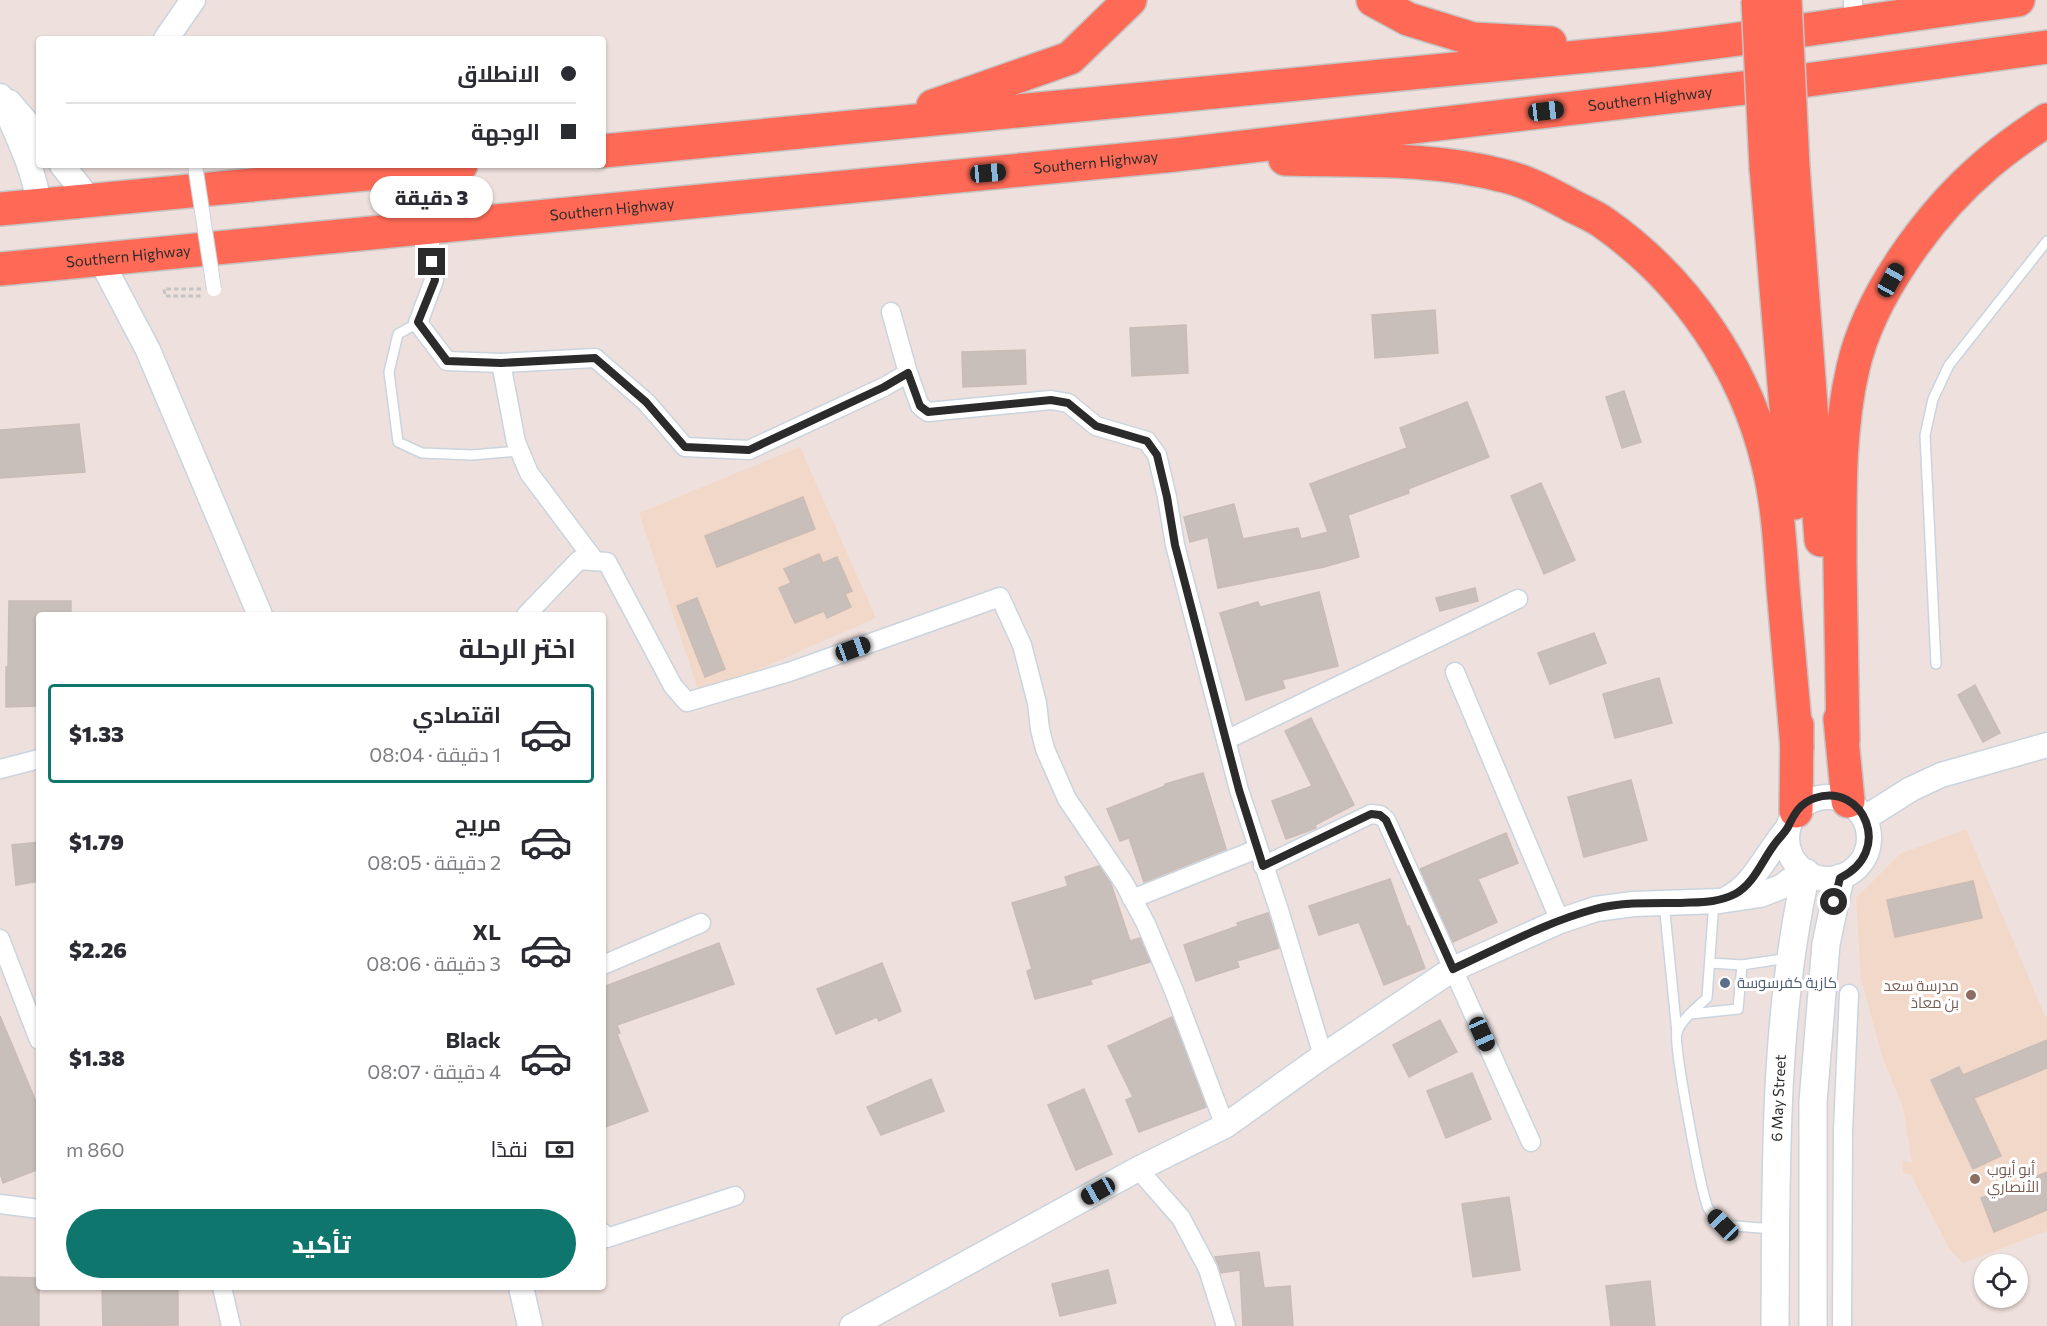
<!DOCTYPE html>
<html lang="ar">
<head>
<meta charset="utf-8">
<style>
	:root { --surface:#fff; --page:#f2f2f3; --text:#2b2b33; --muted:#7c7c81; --line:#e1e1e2; --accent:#0f766e }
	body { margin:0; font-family:Commissioner,Cairo,sans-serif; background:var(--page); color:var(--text); direction:rtl; height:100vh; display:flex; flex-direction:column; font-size:22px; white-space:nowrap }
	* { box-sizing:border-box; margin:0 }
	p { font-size:20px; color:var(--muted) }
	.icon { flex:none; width:33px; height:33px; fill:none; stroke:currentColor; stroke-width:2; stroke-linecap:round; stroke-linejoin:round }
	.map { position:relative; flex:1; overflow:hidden; direction:ltr }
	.panel { position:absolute; left:36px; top:612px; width:570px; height:678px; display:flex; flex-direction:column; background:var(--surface); border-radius:6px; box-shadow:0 2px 4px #0004; direction:rtl }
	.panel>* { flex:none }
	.top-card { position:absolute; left:36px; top:36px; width:570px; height:132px; border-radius:6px; box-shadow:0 2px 4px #0004; direction:rtl; display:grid; align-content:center; height:132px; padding:0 30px; background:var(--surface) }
	.tools { position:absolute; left:1974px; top:1254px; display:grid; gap:12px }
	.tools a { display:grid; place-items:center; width:54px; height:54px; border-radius:50%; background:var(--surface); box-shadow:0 2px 4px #0004; font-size:30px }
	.end { position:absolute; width:27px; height:27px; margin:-14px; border:8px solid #2b2b2b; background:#fff; box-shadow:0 0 0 3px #fff }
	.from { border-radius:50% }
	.bubble { position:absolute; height:42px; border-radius:21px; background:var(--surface); box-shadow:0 2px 4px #0004; font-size:20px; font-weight:800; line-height:42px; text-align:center; direction:rtl }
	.car { position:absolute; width:18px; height:36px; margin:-18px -9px; border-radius:8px; box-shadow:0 0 4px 2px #0007; background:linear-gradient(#222 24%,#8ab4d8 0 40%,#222 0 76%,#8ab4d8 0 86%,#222 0) }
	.top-card b { display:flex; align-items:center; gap:21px; height:57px; font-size:22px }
	.top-card b+b { border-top:2px solid var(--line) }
	.top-card i { width:15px; height:15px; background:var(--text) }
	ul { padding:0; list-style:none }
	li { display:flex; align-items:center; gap:18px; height:99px; margin:0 12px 9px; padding:0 18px; border:3px solid transparent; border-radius:6px }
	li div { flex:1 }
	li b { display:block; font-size:22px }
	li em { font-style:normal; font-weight:800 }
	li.on { border-color:var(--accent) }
	li>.icon { width:54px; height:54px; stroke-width:1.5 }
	h2 { padding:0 30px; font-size:27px; line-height:72px }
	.pay { display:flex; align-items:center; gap:15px; height:66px; padding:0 30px; font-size:22px }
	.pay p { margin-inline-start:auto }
	.button { display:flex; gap:12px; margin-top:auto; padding:12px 30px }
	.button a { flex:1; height:69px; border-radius:36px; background:var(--accent); color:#fff; font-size:24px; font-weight:800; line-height:69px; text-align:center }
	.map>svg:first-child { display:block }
	.education { fill:#f2d8c9 }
	.building { fill:#c9bfba; stroke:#cabcb5; stroke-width:1.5 }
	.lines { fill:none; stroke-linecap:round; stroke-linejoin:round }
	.service-casing { stroke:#cad4de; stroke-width:12 }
	.minor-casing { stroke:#cad4de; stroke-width:21 }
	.tertiary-casing { stroke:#cad4de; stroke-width:27 }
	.secondary-casing { stroke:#cad4de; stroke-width:30 }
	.motorway-casing { stroke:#c4c4c4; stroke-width:36 }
	.path { stroke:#c4c4c4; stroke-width:3; stroke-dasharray:4.5 3; stroke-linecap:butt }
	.service { stroke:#fff; stroke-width:9 }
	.minor { stroke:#fff; stroke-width:18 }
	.tertiary { stroke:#fff; stroke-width:24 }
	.secondary { stroke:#fff; stroke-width:27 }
	.motorway { stroke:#ff6a56; stroke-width:33 }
	.pedestrian-bridge-casing { stroke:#cad4de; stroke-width:16; stroke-linecap:butt }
	.motorway-bridge-casing { stroke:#c4c4c4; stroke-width:36; stroke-linecap:butt }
	.pedestrian-bridge { stroke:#fff; stroke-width:14 }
	.motorway-bridge { stroke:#ff6a56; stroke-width:33 }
	.route { stroke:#2b2b2b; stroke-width:8 }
	.service-dot { fill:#5c6f8a; stroke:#fff; stroke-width:2 }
	.education-dot { fill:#8d6e63; stroke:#fff; stroke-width:2 }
	.labels { text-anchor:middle; stroke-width:6; stroke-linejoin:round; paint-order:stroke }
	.street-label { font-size:15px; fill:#2b2b2b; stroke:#fff }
	.service-label { font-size:15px; fill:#4e5e75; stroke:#fff; text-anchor:start }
	.education-label { font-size:15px; fill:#785e54; stroke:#fff; text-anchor:end }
</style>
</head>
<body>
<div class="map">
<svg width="2047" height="1326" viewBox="0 0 2047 1326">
	<rect width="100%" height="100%" fill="#eee0dc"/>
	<g class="education">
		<path d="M800 447 876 618 700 695 639 513Z"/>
		<path d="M1966 829 2045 1016H2047V1231L1963 1263 1950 1250 1911 1175 1903 1173 1902 1160 1912 1163 1903 1107 1883 1059 1861 979 1856 898 1900 854Z"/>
	</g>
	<g class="building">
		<path d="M1435 310 1438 353 1375 358 1372 315Z"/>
		<path d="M1186 325 1188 373 1132 376 1130 328Z"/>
		<path d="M1025 350 1026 384 963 387 962 352Z"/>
		<path d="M1624 391 1641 442 1622 448 1606 397Z"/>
		<path d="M1467 402 1489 457 1408 489 1409 493 1348 515 1359 557 1324 567 1218 588 1208 537 1190 542 1184 517 1234 504 1243 539 1298 528 1301 539 1328 532 1310 484 1407 448 1400 428Z"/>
		<path d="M79 424 85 472 0 478V430Z"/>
		<path d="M1541 483 1575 560 1544 574 1511 496Z"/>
		<path d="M803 497 815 529 717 567 705 536Z"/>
		<path d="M819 554 823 563 837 557 852 591 845 594 851 607 827 618 824 611 795 623 779 588 791 583 784 569Z"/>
		<path d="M1475 588 1478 601 1440 611 1436 598Z"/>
		<path d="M1319 592 1338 666 1282 680 1285 688 1246 700 1220 613 1258 602 1260 607Z"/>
		<path d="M697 598 725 669 705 677 677 606Z"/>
		<path d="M9 601H71V615H39V706L6 707V667H8Z"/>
		<path d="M1594 633 1606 663 1550 684 1538 653Z"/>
		<path d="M1659 678 1672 723 1615 738 1603 694Z"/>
		<path d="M1975 685 2000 733 1983 742 1958 695Z"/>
		<path d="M1311 718 1354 805 1315 825 1316 828 1286 839 1272 801 1312 786 1285 731Z"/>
		<path d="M1203 773 1226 849 1144 882 1129 838 1120 841 1107 809 1165 786V784Z"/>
		<path d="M1631 780 1647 840 1584 857 1568 797Z"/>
		<path d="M1506 833 1518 863 1478 879 1497 922 1453 942 1420 869Z"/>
		<path d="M39 842V881L16 885 12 845Z"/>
		<path d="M1099 866 1111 884 1130 941 1140 938 1150 962 1090 980 1092 984 1035 999 1027 971 1032 969 1012 903 1068 886 1065 877Z"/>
		<path d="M1390 879 1407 927 1409 926 1425 968 1384 985 1359 922 1319 935 1309 906Z"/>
		<path d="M1973 881 1982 918 1895 937 1887 900Z"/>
		<path d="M1268 913 1279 948 1237 961 1239 967 1196 981 1184 945 1238 926 1237 923Z"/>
		<path d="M719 943 734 984 617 1025 620 1033 617 1034 648 1111 603 1128V987Z"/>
		<path d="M882 963 901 1011 879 1021 877 1017 836 1034 817 989Z"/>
		<path d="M0 1016 39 1109V1169L3 1183 0 1173Z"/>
		<path d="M1172 1017 1206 1107 1139 1132 1126 1100 1133 1097 1108 1046Z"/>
		<path d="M1440 1020 1457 1052 1409 1077 1393 1045Z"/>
		<path d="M2047 1040V1068L1974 1098 2001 1156 1973 1169 1931 1080 1959 1067 1963 1075Z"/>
		<path d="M1472 1073 1491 1119 1446 1138 1427 1091Z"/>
		<path d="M931 1079 944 1111 881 1135 867 1107Z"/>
		<path d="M1084 1089 1112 1154 1076 1170 1048 1105Z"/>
		<path d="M2047 1172V1210L1994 1232 1981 1198Z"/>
		<path d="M1509 1197 1520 1270 1473 1277 1462 1204Z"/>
		<path d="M1259 1252 1264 1288 1290 1286 1293 1326H1243L1240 1270 1221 1273 1215 1257Z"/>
		<path d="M1108 1270 1116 1303 1060 1316 1052 1284Z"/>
		<path d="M0 1277 39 1278V1326H0Z"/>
		<path d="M1650 1281 1655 1326H1611L1606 1286Z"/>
		<path d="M102 1287H178V1325L103 1326Z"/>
	</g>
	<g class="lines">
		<g class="service-casing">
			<g id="service">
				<path d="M418 323 398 334 389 372 398 442 422 453 472 455 519 451"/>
				<path d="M1936 664 1925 435 1933 399 1949 365 2047 241"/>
				<path d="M1714 901 1707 998C1697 1007 1682 1019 1677 1032 1673 1045 1701 1191 1708 1208 1711 1214 1718 1220 1723 1225L1773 1229"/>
				<path d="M1664 903 1677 1033"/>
				<path d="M1710 963 1742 965"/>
				<path d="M1690 1014 1738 1009 1742 965 1788 958"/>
			</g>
		</g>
		<g class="minor-casing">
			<g id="minor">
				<path d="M1853 22V0"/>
				<path d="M428 227 434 280 418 323 447 361 501 363 595 358 646 402 685 447 749 450 884 387 908 373 891 312"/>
				<path d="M501 363 516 442 529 473 595 561"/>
				<path d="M908 373 920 406 928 412 1051 400 1068 403 1096 426 1147 441 1157 455 1167 497 1175 545 1239 790 1279 910 1323 1056"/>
				<path d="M526 615 579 560 607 562 673 686 687 702 789 672 1000 597 1022 645 1037 703 1040 729 1045 749 1067 799 1124 883 1146 924 1174 991 1225 1126"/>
				<path d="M1455 672 1560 921"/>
				<path d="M1226 740 1518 599"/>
				<path d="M0 769 39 759"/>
				<path d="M1263 866 1371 814 1380 815 1386 820 1531 1142"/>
				<path d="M1132 899 1257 849"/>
				<path d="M0 939 39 1040"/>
				<path d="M603 965 701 923"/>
				<path d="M1138 1169 1181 1218 1208 1269 1226 1326"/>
				<path d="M0 1204 39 1209"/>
				<path d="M603 1233 607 1238 735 1196"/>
				<path d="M222 1287 231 1326"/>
				<path d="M1842 1326 1843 1131 1849 994"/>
			</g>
		</g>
		<g class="tertiary-casing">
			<g id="tertiary">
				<path d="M166 39 193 0"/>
				<path d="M0 96C15 131 34 167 39 205"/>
				<path d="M9 102 39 137"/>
				<path d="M62 165 90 200"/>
				<path d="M100 259 148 350 260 615"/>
				<circle cx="1828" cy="838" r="41"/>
				<path d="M1865 818 1911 789 1941 775 2047 745"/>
				<path d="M1728 898C1754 885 1768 851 1787 829"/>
				<path d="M521 1287 530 1326"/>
				<path d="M852 1326 1138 1169 1225 1126 1323 1056 1453 969 1560 921 1596 909 1633 904 1720 901 1760 895 1781 887 1803 871"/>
			</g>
		</g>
		<g class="secondary-casing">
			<g id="secondary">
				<path id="s1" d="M1775 1326C1776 1175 1773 1022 1806 873"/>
				<path d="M1813 1326V1102L1826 944 1840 878"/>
			</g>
		</g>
		<g class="motorway-casing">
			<g id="motorway">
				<path d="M1373 0 1408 19 1473 39 1550 43"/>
				<path d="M933 106 1070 58 1130 0"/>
				<path d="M603 151 1651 50C1774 36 1895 16 2018 0"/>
				<path d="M1285 159C1358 161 1434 157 1504 176 1526 181 1548 193 1567 203 1579 210 1593 215 1604 223 1685 280 1745 367 1768 464 1778 504 1780 546 1783 587 1788 640 1792 694 1797 747"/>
				<path d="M1766 167 1794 503"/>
				<path d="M1793 167 1821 540"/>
				<path d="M0 209 461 165"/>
				<path id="s2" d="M0 269 1175 155 1778 84 2047 47"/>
				<path d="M1840 719 1848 801"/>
				<path d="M1843 740C1842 681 1841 622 1840 563 1840 498 1838 432 1853 368 1869 296 1930 213 1985 166 2004 149 2026 134 2047 120"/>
				<path d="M1796 811 1797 725"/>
			</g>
		</g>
		<path class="path" d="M201 289H164L165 296H202"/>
		<use href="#service" class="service"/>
		<use href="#minor" class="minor"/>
		<use href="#tertiary" class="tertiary"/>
		<use href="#secondary" class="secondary"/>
		<use href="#motorway" class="motorway"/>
		<g class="pedestrian-bridge-casing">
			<path id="pedestrian-bridge" d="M195 165 214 289"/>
		</g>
		<g class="motorway-bridge-casing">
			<g id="motorway-bridge">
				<path d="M1758 0 1766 167"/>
				<path d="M1785 0 1793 167"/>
			</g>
		</g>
		<use href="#pedestrian-bridge" class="pedestrian-bridge"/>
		<use href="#motorway-bridge" class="motorway-bridge"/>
	</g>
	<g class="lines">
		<path class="route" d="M432 262 435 280 418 322 447 361 501 363 595 358 646 402 685 447 749 450 884 387 908 373 920 406 928 412 1051 400 1068 403 1096 426 1147 441 1157 455 1167 497 1175 545 1239 790 1263 866 1371 814 1380 815 1386 820 1453 969C1499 948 1546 922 1595 909 1623 902 1653 903 1681 903 1700 902 1717 903 1735 894 1753 885 1762 861 1774 845 1778 839 1784 834 1788 827 1794 814 1800 803 1815 798 1864 782 1894 852 1840 878L1834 902"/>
	</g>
	<circle class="service-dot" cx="1725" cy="983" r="6"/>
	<g class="education-dot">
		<circle cx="1971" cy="995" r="6"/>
		<circle cx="1975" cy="1179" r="6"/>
	</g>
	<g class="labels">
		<g class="street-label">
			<text dy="5" stroke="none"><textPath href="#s2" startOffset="1659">Southern Highway</textPath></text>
			<text dy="5" stroke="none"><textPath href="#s2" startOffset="1101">Southern Highway</textPath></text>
			<text dy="5" stroke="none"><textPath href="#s2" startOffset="615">Southern Highway</textPath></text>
			<text dy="5" stroke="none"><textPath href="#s2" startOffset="129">Southern Highway</textPath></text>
			<text dy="5" stroke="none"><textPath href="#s1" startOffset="228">6 May Street</textPath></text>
		</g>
		<g class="service-label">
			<text x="1737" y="988">كازية كفرسوسة</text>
		</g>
		<g class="education-label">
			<text x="1959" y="991">مدرسة سعد<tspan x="1959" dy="17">بن معاذ</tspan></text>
			<text x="1987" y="1175" text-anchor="start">أبو أيوب<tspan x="1987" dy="17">الأنصاري</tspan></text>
		</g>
	</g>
</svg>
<div class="tools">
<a><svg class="icon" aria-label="locate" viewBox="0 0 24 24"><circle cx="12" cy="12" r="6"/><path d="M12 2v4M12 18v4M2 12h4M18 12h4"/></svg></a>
</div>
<i class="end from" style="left:1834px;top:902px"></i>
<i class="end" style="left:432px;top:262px"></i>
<div class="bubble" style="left:370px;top:176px;width:123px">3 دقيقة</div>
<i class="car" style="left:1546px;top:111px;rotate:83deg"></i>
<i class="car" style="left:988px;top:173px;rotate:85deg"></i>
<i class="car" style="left:1891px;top:280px;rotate:29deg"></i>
<i class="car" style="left:853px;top:649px;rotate:70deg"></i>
<i class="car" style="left:1482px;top:1034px;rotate:156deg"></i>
<i class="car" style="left:1098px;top:1191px;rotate:241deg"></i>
<i class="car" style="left:1723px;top:1225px;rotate:316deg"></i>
<div class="top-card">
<b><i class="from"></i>الانطلاق</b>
<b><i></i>الوجهة</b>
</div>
<section class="panel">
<h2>اختر الرحلة</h2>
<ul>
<li class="on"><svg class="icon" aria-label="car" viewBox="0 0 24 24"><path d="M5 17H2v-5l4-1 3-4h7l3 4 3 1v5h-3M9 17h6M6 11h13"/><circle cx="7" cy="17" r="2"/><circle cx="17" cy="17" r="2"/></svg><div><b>اقتصادي</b><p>1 دقيقة · 08:04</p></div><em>$1.33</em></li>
<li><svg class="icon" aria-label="car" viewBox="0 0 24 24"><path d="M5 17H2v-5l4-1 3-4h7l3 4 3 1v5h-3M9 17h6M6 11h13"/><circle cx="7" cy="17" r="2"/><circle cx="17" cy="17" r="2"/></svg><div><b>مريح</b><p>2 دقيقة · 08:05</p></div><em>$1.79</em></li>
<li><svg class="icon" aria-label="car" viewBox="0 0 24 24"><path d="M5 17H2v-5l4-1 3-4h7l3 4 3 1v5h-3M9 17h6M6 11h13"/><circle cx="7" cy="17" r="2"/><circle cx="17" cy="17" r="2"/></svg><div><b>XL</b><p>3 دقيقة · 08:06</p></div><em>$2.26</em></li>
<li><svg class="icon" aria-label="car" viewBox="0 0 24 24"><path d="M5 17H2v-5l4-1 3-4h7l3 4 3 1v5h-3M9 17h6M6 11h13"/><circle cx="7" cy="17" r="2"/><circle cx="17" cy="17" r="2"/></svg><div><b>Black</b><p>4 دقيقة · 08:07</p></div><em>$1.38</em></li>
</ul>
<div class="pay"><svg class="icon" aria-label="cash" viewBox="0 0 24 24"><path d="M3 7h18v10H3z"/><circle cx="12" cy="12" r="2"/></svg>نقدًا<p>860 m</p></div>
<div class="button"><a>تأكيد</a></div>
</section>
</div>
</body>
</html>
